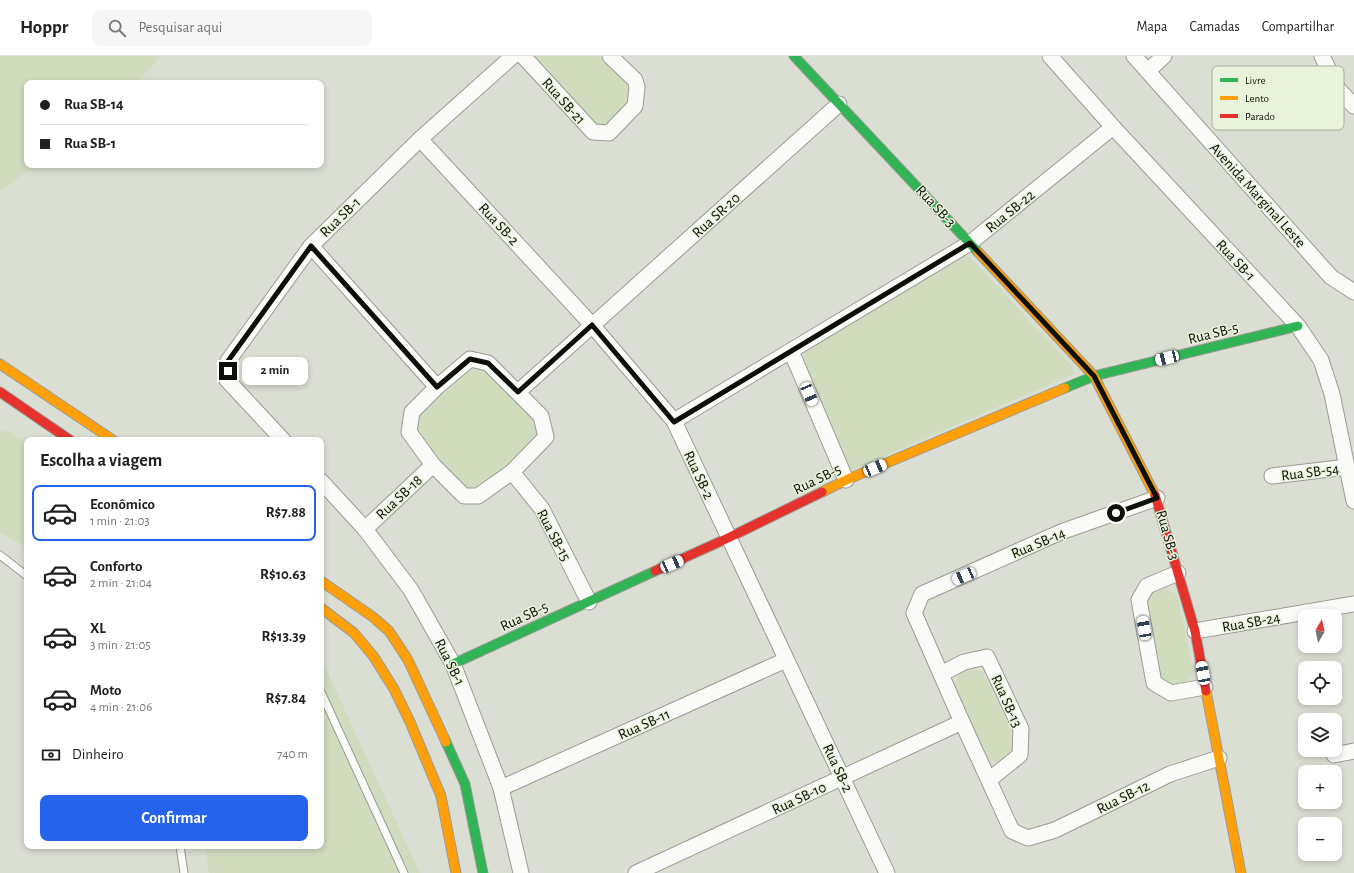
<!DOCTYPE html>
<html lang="pt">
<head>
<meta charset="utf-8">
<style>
	:root { --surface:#fff; --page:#f6f6f6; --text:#202124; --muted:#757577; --line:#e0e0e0; --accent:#2563eb }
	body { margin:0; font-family:"Alegreya Sans",sans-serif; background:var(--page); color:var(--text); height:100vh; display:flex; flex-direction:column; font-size:15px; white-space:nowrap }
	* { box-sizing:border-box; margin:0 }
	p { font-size:13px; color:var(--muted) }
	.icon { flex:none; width:22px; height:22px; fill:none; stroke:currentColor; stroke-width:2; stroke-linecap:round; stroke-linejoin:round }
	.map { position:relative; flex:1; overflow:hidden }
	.drawer { position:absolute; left:24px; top:381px; width:300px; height:412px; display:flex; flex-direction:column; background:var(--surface); border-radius:8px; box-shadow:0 2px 6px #0003 }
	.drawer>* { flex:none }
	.banner { position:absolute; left:24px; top:24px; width:300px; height:88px; border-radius:8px; box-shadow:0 2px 6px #0003; display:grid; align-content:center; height:88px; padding:0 16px; background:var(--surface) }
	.needle { width:26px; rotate:9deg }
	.fabs { position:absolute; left:1298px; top:553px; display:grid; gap:8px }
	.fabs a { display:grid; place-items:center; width:44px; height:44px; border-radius:8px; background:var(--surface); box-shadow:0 2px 6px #0003; font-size:20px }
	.end { position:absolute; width:18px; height:18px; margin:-9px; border:5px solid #0d1008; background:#fff; box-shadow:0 0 0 2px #fff }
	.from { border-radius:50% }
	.bubble { position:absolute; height:28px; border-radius:8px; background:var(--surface); box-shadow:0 2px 6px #0003; font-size:13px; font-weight:700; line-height:28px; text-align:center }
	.car { position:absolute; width:12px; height:24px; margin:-12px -6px; border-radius:5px; box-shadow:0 0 3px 1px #0007; background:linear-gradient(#fff 24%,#345 0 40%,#fff 0 76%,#345 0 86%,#fff 0) }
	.banner b { display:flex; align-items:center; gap:14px; height:38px; font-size:15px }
	.banner b+b { border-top:1px solid var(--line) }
	.banner i { width:10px; height:10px; background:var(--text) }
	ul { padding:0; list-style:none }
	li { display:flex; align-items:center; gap:12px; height:56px; margin:0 8px 6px; padding:0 8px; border:2px solid transparent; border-radius:8px }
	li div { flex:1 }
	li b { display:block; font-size:15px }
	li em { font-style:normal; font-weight:700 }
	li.selected { border-color:var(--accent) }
	li>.icon { width:36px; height:36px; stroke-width:1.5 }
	h2 { padding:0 16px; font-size:18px; line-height:48px }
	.pay { display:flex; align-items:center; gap:10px; height:44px; padding:0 16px; font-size:15px }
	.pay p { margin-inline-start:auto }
	.cta { display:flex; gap:8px; margin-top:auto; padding:8px 16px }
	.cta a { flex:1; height:46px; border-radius:8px; background:var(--accent); color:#fff; font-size:16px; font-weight:700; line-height:46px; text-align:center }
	header { display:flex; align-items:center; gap:24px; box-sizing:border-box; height:56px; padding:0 20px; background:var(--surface); border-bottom:1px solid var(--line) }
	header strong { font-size:19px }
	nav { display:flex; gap:22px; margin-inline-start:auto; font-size:14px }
	.search { width:280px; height:36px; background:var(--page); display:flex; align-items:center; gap:10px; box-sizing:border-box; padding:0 14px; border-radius:8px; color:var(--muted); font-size:15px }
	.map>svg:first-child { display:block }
	.green { fill:#d1dcbe }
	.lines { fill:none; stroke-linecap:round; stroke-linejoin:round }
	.lane-casing { stroke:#9a9c93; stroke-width:9 }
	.street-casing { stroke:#9a9c93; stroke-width:17 }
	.fast-casing { stroke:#9a9c93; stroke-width:11 }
	.slow-casing { stroke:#9a9c93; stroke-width:11 }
	.jam-casing { stroke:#9a9c93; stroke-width:11 }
	.lane { stroke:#fafaf8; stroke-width:7 }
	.street { stroke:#fafaf8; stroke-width:15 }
	.fast { stroke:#30b455; stroke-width:9 }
	.slow { stroke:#ff9f0a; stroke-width:9 }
	.jam { stroke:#e5322d; stroke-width:9 }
	.route { stroke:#0d1008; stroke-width:5 }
	.labels { text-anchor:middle; stroke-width:3; stroke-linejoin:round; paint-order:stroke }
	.street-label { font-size:15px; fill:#0d1008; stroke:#e9f2da }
	.key { fill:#e9f2da; stroke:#a7ae9b; stroke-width:1 }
	.key-label { font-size:11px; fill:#0d1008 }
</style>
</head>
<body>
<header>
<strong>Hoppr</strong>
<div class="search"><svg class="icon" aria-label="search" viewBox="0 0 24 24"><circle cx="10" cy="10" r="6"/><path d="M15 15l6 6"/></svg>Pesquisar aqui</div>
<nav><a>Mapa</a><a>Camadas</a><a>Compartilhar</a></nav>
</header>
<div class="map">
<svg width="1354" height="817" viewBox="0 0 1354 817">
	<rect width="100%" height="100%" fill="#dbdfd3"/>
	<g class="green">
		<path d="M0 0H161L136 27H27V109H36L0 135Z"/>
		<path d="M535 0H600L625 25 629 33V50L607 70H597L535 3Z"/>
		<path d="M966 200 970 201 1073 311 1074 318 852 414 847 410 803 304 805 295 962 201Z"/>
		<path d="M481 313 490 316 535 366 538 376 534 387 481 433H472L463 431 420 384 416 373 417 362 468 316Z"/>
		<path d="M6 374 27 388V492L0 476V376Z"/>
		<path d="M1159 533 1169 534 1177 539 1194 617C1190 625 1180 634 1170 629 1166 628 1163 624 1159 622L1146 544 1154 535Z"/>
		<path d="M321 602 420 817H209L205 790H321Z"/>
		<path d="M973 613 983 616 1015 683 1013 697C1003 704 999 709 987 702L954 633C955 621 961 614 973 613Z"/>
	</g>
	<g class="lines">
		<g class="lane-casing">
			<g id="lane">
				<path d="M0 499 27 520"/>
				<path d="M321 636 404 817"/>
				<path d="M180 790 184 817"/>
			</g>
		</g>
		<g class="street-casing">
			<g id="street">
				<path d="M523 0 593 76 609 77 635 50 637 31 635 24 610 0"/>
				<path d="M1050 0 1113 71 1298 270 1321 304 1332 338 1354 445"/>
				<path d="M1134 0 1331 221 1354 236"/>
				<path d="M1322 0 1338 33 1354 50"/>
				<path d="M1148 15 1164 0"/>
				<path d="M420 83 592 269 674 365 887 817"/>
				<path d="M311 190 437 331"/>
				<path d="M791 295 846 424"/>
				<path d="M470 303 488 307 541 360 546 381 512 416 478 440H464L433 409 409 376 412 356 437 331Z"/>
				<path d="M518 336 839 48"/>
				<path d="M674 365 970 187 1113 71"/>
				<path d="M283 384 227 324 228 305 311 190 420 83 513 0"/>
				<path d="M512 416 542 453 589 546"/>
				<path d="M1272 420 1347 411"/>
				<path d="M321 425 365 473 411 534 453 608 501 732 521 817"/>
				<path d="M1157 442 1061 476 922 538 914 557 962 666 1012 775 1028 782 1055 774 1170 718 1219 702"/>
				<path d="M365 473 433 409"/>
				<path d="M1178 517 1147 530 1139 544 1154 627 1171 637 1205 631"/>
				<path d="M1195 575 1354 548"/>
				<path d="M941 618 964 606 987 601 1021 673 1020 699 989 724"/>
				<path d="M1334 699 1354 695"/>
				<path d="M501 732 786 604"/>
				<path d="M636 817 962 666"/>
			</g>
		</g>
		<g class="fast-casing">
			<g id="fast">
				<path d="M794 0 978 196"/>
				<path d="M1065 332 1094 320 1298 270"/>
				<path d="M453 608 655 515"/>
				<path d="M446 686 465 728 483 817"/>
			</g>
		</g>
		<g class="slow-casing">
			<g id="slow">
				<path d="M978 196 1094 320 1155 439"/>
				<path d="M0 308 113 384"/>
				<path d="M822 436 846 424 1065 332"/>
				<path d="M321 525 373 561 389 575 408 604 446 686"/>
				<path d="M321 552 354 577 374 601 394 633 410 666 441 740 456 817"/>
				<path d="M1206 635 1241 817"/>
			</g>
		</g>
		<g class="jam-casing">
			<g id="jam">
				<path d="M0 336 70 384"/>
				<path d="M1155 439 1195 575 1206 635"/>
				<path d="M655 515 728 482 822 436"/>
			</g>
		</g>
		<use href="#lane" class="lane"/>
		<use href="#street" class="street"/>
		<use href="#fast" class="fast"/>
		<use href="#slow" class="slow"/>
		<use href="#jam" class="jam"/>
	</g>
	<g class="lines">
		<path class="route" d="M228 315V305L311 190 437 331 470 303 488 307 518 336 592 269 674 366 970 187 1094 320 1157 442 1116 457"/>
	</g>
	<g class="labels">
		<g class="street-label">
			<text transform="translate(564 45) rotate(48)" y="5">Rua SB-21</text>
			<text transform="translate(1258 139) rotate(48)" y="5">Avenida Marginal Leste</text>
			<text transform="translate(936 150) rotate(47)" y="5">Rua SB-3</text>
			<text transform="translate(1010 155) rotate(-39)" y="5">Rua SB-22</text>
			<text transform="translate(716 159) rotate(-42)" y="5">Rua SR-20</text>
			<text transform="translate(340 161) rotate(-44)" y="5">Rua SB-1</text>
			<text transform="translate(499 168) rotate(47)" y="5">Rua SB-2</text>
			<text transform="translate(1236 204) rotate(47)" y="5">Rua SB-1</text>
			<text transform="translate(1213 277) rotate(-14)" y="5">Rua SB-5</text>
			<text transform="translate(1310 416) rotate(-7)" y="5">Rua SB-54</text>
			<text transform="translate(699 419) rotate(65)" y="5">Rua SB-2</text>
			<text transform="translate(817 423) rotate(-26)" y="5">Rua SB-5</text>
			<text transform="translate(399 441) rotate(-43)" y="5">Rua SB-18</text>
			<text transform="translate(554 479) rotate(62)" y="5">Rua SB-15</text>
			<text transform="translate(1168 479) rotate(74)" y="5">Rua SB-3</text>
			<text transform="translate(1038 487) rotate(-23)" y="5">Rua SB-14</text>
			<text transform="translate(524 560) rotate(-25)" y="5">Rua SB-5</text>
			<text transform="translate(1251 566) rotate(-10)" y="5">Rua SB-24</text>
			<text transform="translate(450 606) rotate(64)" y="5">Rua SB-1</text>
			<text transform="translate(1007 645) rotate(66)" y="5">Rua SB-13</text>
			<text transform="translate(644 668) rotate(-24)" y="5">Rua SB-11</text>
			<text transform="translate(838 712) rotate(65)" y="5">Rua SB-2</text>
			<text transform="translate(1123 741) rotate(-26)" y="5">Rua SB-12</text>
			<text transform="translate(799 742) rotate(-25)" y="5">Rua SB-10</text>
		</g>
	</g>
	<rect x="1212" y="10" width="132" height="64" rx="6" class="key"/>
	<rect x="1220" y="22" width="18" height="4" fill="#30b455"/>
	<rect x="1220" y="40" width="18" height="4" fill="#ff9f0a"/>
	<rect x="1220" y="58" width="18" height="4" fill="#e5322d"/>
	<g class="key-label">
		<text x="1245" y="28">Livre</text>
		<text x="1245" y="46">Lento</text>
		<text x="1245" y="64">Parado</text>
	</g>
</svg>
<div class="fabs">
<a><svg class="needle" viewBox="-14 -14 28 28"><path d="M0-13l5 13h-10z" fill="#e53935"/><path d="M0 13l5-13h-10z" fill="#757577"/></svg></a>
<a><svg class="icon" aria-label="locate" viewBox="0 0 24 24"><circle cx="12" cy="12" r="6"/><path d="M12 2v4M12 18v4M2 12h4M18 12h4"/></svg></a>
<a><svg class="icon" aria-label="layers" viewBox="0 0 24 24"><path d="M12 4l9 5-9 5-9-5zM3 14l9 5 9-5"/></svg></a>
<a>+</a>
<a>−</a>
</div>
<i class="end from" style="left:1116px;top:457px"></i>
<i class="end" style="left:228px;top:315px"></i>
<div class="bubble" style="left:242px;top:301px;width:66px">2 min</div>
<i class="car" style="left:1167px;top:302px;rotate:256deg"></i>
<i class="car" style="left:809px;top:338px;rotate:157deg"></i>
<i class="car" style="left:875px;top:412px;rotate:67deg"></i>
<i class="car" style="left:672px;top:508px;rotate:66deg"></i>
<i class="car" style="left:964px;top:520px;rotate:246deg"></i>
<i class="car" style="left:1144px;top:572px;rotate:350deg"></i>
<i class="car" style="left:1203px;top:617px;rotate:349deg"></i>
<div class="banner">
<b><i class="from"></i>Rua SB-14</b>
<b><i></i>Rua SB-1</b>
</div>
<section class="drawer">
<h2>Escolha a viagem</h2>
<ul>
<li class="selected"><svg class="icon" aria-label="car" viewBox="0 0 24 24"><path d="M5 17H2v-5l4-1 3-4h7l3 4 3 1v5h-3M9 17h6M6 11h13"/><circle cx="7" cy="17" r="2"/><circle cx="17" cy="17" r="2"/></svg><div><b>Econômico</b><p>1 min · 21:03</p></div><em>R$7.88</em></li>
<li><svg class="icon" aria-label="car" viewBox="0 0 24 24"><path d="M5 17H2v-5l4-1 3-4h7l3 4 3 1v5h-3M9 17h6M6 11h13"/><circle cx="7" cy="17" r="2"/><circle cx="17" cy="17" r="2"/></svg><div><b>Conforto</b><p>2 min · 21:04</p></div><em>R$10.63</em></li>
<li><svg class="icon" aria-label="car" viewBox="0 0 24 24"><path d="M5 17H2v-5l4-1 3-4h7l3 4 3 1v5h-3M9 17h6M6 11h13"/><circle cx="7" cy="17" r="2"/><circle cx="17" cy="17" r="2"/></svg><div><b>XL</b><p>3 min · 21:05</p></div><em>R$13.39</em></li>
<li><svg class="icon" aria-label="car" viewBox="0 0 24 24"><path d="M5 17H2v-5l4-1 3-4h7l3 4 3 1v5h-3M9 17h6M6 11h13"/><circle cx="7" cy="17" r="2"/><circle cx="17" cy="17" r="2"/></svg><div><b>Moto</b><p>4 min · 21:06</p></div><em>R$7.84</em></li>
</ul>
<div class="pay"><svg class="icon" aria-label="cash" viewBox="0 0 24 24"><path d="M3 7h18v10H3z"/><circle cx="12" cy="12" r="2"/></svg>Dinheiro<p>740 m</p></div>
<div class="cta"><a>Confirmar</a></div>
</section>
</div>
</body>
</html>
